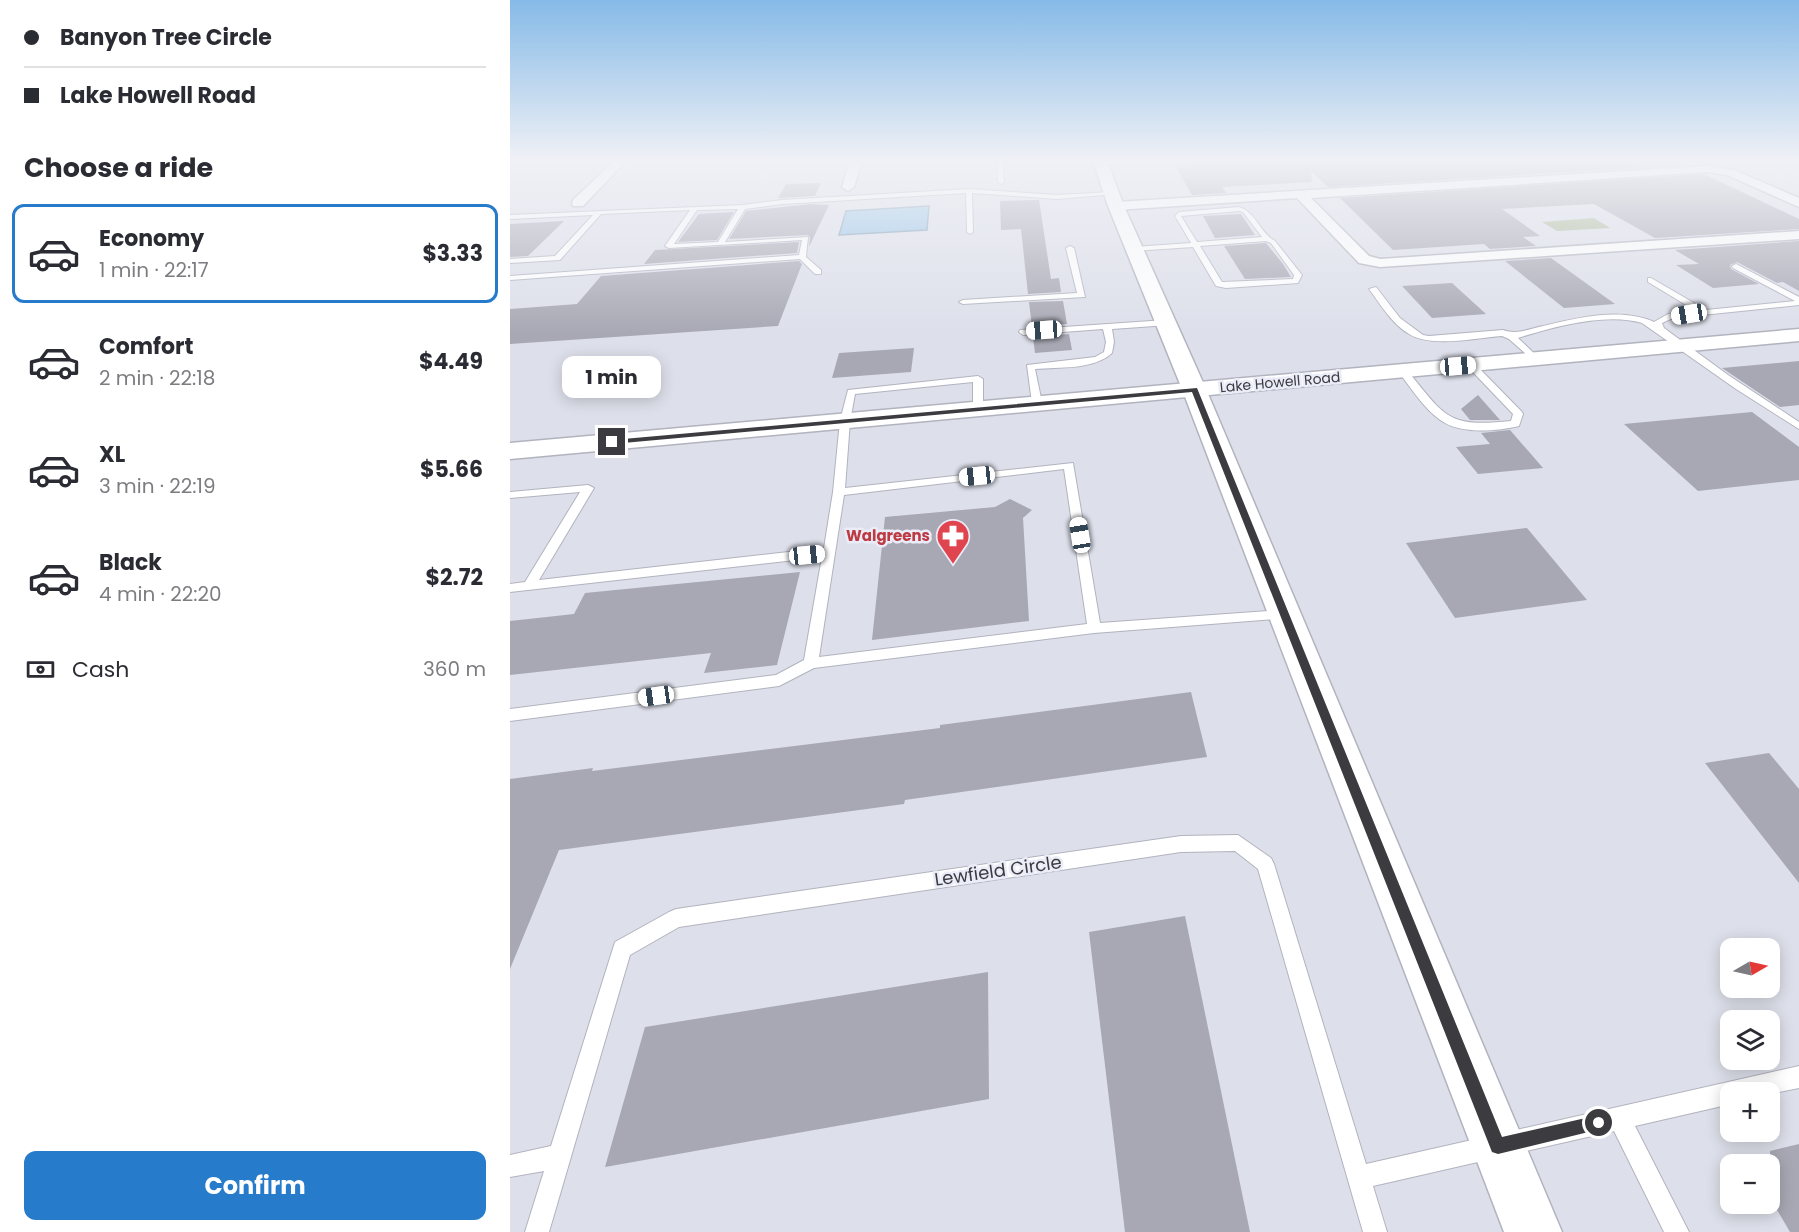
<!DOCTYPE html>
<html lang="en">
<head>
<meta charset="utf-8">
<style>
	:root { --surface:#fff; --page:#f7f7f7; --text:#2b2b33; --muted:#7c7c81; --line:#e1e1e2; --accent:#267bca }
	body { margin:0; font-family:Poppins,sans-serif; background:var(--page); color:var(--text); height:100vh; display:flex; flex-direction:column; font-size:22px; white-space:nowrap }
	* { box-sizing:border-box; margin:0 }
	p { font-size:20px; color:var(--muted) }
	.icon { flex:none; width:33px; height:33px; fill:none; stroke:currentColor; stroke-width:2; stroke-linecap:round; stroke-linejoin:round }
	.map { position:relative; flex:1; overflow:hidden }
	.details { display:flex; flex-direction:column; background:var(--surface); width:510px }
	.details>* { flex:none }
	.guide { display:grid; align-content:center; height:132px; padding:0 24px; background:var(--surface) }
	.needle { width:39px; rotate:81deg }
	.fabs { position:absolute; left:1210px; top:938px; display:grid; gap:12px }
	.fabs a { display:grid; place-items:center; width:60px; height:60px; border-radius:12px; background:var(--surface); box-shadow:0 3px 15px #0003; font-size:30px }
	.end { position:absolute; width:27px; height:27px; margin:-14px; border:8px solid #3b3b40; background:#fff; box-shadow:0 0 0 3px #fff }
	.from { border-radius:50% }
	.bubble { position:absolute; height:42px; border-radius:12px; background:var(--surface); box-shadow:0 3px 15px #0003; font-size:20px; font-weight:700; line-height:42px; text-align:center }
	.car { position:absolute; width:18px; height:36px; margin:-18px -9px; border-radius:8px; box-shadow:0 0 4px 2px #0007; background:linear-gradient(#fff 24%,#345 0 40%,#fff 0 76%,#345 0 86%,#fff 0) }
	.guide b { display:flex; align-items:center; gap:21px; height:57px; font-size:22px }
	.guide b+b { border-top:2px solid var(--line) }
	.guide i { width:15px; height:15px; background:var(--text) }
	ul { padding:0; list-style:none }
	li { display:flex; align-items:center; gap:18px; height:99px; margin:0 12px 9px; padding:0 12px; border:3px solid transparent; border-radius:12px }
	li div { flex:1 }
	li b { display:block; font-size:22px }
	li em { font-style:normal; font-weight:700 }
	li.selected { border-color:var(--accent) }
	li>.icon { width:54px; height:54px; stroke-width:1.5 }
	h2 { padding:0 24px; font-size:27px; line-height:72px }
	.pay { display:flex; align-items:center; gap:15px; height:66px; padding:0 24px; font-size:22px }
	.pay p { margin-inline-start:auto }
	.button { display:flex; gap:12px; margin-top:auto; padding:12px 24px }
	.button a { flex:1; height:69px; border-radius:12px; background:var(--accent); color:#fff; font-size:24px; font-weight:700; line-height:69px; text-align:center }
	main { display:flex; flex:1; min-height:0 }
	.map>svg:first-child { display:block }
	.green { fill:#abb796 }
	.water { fill:#93c2e6; stroke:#799ab4; stroke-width:1.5 }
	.building { fill:#a7a8b3 }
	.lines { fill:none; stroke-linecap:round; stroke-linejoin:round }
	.service-casing { stroke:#b1b3be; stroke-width:2 }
	.minor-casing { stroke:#b1b3be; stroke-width:3 }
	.tertiary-casing { stroke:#b1b3be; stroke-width:3 }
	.secondary-casing { stroke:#b1b3be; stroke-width:3 }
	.service { fill:#fff; fill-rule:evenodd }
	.minor { fill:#fff; fill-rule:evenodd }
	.tertiary { fill:#fff; fill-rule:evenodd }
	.secondary { fill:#fff; fill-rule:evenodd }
	.route { fill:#3b3b40 }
	.labels { text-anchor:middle; stroke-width:5; stroke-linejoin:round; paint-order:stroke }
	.far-street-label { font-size:14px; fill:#3b3b40; stroke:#eaecf8 }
	.health-label { font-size:15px; font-weight:bold; fill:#be3a42; stroke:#eaecf8; text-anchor:end }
	.near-street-label { font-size:18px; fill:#3b3b40; stroke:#eaecf8 }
</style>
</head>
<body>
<main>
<section class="details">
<div class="guide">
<b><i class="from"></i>Banyon Tree Circle</b>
<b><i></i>Lake Howell Road</b>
</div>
<h2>Choose a ride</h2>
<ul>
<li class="selected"><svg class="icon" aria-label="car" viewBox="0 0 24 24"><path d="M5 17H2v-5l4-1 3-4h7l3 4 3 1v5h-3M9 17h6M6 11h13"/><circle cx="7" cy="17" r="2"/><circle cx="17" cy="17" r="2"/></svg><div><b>Economy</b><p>1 min · 22:17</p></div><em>$3.33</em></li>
<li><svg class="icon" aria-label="car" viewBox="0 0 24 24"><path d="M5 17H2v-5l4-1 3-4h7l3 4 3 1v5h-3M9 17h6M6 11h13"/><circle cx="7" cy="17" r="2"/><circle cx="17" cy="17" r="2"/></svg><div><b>Comfort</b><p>2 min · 22:18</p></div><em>$4.49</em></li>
<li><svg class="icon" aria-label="car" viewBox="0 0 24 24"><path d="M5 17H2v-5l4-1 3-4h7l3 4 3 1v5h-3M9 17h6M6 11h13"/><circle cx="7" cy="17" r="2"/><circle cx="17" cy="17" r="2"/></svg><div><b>XL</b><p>3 min · 22:19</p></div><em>$5.66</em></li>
<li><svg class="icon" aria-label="car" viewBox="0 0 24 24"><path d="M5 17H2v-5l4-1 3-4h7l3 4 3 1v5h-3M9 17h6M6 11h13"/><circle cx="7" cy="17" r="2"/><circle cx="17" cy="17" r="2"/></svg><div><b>Black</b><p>4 min · 22:20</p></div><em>$2.72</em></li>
</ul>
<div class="pay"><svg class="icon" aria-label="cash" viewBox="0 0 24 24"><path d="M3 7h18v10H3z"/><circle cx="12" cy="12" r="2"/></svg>Cash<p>360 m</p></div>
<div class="button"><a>Confirm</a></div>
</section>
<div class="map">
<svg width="1289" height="1232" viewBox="0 0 1289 1232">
	<rect width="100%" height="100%" fill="#dddfea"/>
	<path class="green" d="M1084 218 1100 228 1047 231 1032 222Z"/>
	<path class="water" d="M419 206 417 230 329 235 336 211Z"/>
	<g class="building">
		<path d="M679 161H1165L1173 165 818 187 801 171 802 182 712 187 716 193 682 195 664 164 680 163Z"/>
		<path d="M1194 174 1289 219V229L1145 238 1084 204 992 209 1030 236 1013 237 1026 246 980 249 974 244 883 250 830 198Z"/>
		<path d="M311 183 305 196 268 198 276 184Z"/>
		<path d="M529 200 541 279 549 278 551 292 518 294 511 229 491 230 490 201Z"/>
		<path d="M301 204 319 205 299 247 300 237 298 235 219 239 236 211Z"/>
		<path d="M224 212 207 240 168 242 189 214Z"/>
		<path d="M731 214 745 235 705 238 693 216Z"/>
		<path d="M54 221 18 256 0 257V224Z"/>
		<path d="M1289 241V291L1273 282 1267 283 1227 262 1220 265 1221 269 1249 284 1203 288 1166 265 1189 264 1165 250Z"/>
		<path d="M289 242 287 253 134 264 145 250Z"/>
		<path d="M756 243 773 264 781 277 735 279 714 246Z"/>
		<path d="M1041 258 1105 304 1054 308 995 261Z"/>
		<path d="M289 261 292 264 268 326 0 344V309L67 304 91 276Z"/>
		<path d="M942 283 976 314 922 318 892 286Z"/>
		<path d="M553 301 557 324 522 327 519 302Z"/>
		<path d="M559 334 562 350 525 353 523 337Z"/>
		<path d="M404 348 401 372 322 378 329 353Z"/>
		<path d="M1289 361V405L1270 407 1212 368Z"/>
		<path d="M968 395 990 420H960L951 409Z"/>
		<path d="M1242 412 1289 447V480L1188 491 1114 424Z"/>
		<path d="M1000 430 1033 468 968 474 946 447 980 444 971 433Z"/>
		<path d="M500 499 522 510 513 518 519 621 362 640 375 517 485 507Z"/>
		<path d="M1017 528 1077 600 945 618 896 543Z"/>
		<path d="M290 572 267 665 194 673 201 653 0 675V621L64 614 75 593Z"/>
		<path d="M681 692 697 757 395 800 394 804 49 850 0 969V779L83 768 82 771 430 728V725Z"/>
		<path d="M1259 753 1289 789V883L1195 763Z"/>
		<path d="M675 916 740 1232H615L579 932Z"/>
		<path d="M478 972 479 1099 95 1167 135 1027Z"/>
		<path d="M1289 1144V1232H1280L1260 1198V1151Z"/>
	</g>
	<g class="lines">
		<g class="service-casing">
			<g id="service">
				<path d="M487 161H493L494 182 491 184 488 182Z"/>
				<path d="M459 189 547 195 602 192 605 194 547 199 462 193 463 232 460 234 457 232 456 193 272 204 235 209 215 242 298 237 296 257 311 270V274H305L290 259 0 280V276L289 255 292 240 159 248 155 246 180 210 91 214 50 260 0 263V259L45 256 83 215 0 219V215L233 205 272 200ZM228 209 208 242 164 244 187 210Z"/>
				<path d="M729 207C746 212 750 233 765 241L792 275 788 283 716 288 706 286 683 247 624 251 620 249 624 247 681 243 665 216 669 212ZM729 211 733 212 752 237 687 242 671 216ZM756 241 761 243 784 275 783 279 712 282 690 246Z"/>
				<path d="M560 246 564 248 575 297 453 304 449 302 453 300 567 293 556 248Z"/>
				<path d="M1226 264 1289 297V305L1163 318 1152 323 1154 328 1218 375 1289 422V429L1226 389 1132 323C1097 312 1042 327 1008 338L1029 358 1031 360 1026 363 999 339 992 336C966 338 921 348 899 334 882 324 871 305 859 289L866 287 890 318 913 335 919 336 993 330C1008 335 1018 329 1033 326 1067 318 1111 307 1144 322L1158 314 1186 311 1138 282V278H1141L1196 310 1285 301 1223 268 1222 266Z"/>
				<path d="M656 320 660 323 659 325 602 329 604 342 602 353C584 370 549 367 525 369L532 403 527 406 522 403 517 365 585 357 594 352 596 342 593 329 513 335 509 332 510 330Z"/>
				<path d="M961 362 964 363 1012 412 1013 414 1009 426C988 431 954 434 935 423 916 412 901 388 888 371L896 369C935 416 936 428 1001 421L1003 414 958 367V363Z"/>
				<path d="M468 376 473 379V409L468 412 463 409V382L345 394 340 421 335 488 563 463 590 623 774 610 781 615 779 618 584 633 304 668 269 686 0 721V709L266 675 294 660 312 557 0 592V584L15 582 70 492 0 498V492L78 485 84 488 29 580 314 548 323 492 330 421 338 390ZM554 469 577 624 309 657 334 495Z"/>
				<path d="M728 835 761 858 764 864 856 1164 1289 1066V1088L1260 1094V1092H1221V1104L1125 1126 1179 1232H1154L1104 1131 863 1186 877 1232H853L748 869 725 851 671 852 169 927 120 955 39 1232H15L34 1171 0 1177V1155L41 1146 105 942 159 912 166 909 671 836Z"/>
			</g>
		</g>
		<g class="minor-casing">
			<g id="minor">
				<path d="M104 161H116L73 206H63L62 203 63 200Z"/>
				<path d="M340 161H352L344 187 338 191 332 187Z"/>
				<path d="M585 161H610L605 164 586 165Z"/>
				<path d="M1197 166 1224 170 1289 198V207L1217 175 1197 172 801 198 859 256 870 259 1289 231V239L870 267 849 263 787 198 606 210 600 206 606 202Z"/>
			</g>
		</g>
		<g class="tertiary-casing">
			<path id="tertiary" d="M1289 329V341L0 459V443Z"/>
		</g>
		<g class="secondary-casing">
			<path id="secondary" d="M583 161H597L614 206 696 389 1052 1232H994L672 389 598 206Z"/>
		</g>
		<use href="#service" class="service"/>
		<use href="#minor" class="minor"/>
		<use href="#tertiary" class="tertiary"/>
		<use href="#secondary" class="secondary"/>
	</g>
	<linearGradient id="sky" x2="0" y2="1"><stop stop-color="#86bae7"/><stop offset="0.48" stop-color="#f0f1f6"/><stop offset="1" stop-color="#f0f1f6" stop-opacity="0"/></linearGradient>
	<rect width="1289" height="334" fill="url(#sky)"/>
	<path class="route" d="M687 388 992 1137 1089 1115 1095 1117 1097 1123 1095 1128 988 1154 982 1152 682 392 102 444 98 442 102 440Z"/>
	<defs>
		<g id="pharmacy-pin" transform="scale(1.725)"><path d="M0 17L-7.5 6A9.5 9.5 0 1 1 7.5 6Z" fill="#e0444e" stroke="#eaecf8"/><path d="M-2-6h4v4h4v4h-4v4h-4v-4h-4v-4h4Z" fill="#fff"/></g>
	</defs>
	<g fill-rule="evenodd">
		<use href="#pharmacy-pin" x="443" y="536"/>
	</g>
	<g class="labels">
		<g class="far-street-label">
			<text transform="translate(770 382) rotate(-5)" y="5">Lake Howell Road</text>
		</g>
		<g class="health-label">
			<text x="420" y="541">Walgreens</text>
		</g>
		<g class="near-street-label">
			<text transform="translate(488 871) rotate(-8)" y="6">Lewfield Circle</text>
		</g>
	</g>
</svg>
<div class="fabs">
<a><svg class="needle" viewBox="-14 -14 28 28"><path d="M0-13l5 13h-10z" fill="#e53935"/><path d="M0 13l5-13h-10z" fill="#7c7c81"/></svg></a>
<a><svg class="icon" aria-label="layers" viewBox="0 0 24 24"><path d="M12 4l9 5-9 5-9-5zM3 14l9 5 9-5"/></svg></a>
<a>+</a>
<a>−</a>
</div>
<i class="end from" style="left:1089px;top:1123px"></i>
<i class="end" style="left:102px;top:442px"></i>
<div class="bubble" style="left:52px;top:356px;width:99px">1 min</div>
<i class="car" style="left:1179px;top:314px;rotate:261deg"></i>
<i class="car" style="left:534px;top:330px;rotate:266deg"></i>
<i class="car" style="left:948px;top:366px;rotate:85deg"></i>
<i class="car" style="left:467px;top:476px;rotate:264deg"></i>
<i class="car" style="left:570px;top:535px;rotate:351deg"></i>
<i class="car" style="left:297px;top:555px;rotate:84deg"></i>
<i class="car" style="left:146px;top:696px;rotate:262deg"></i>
</div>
</main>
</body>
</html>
